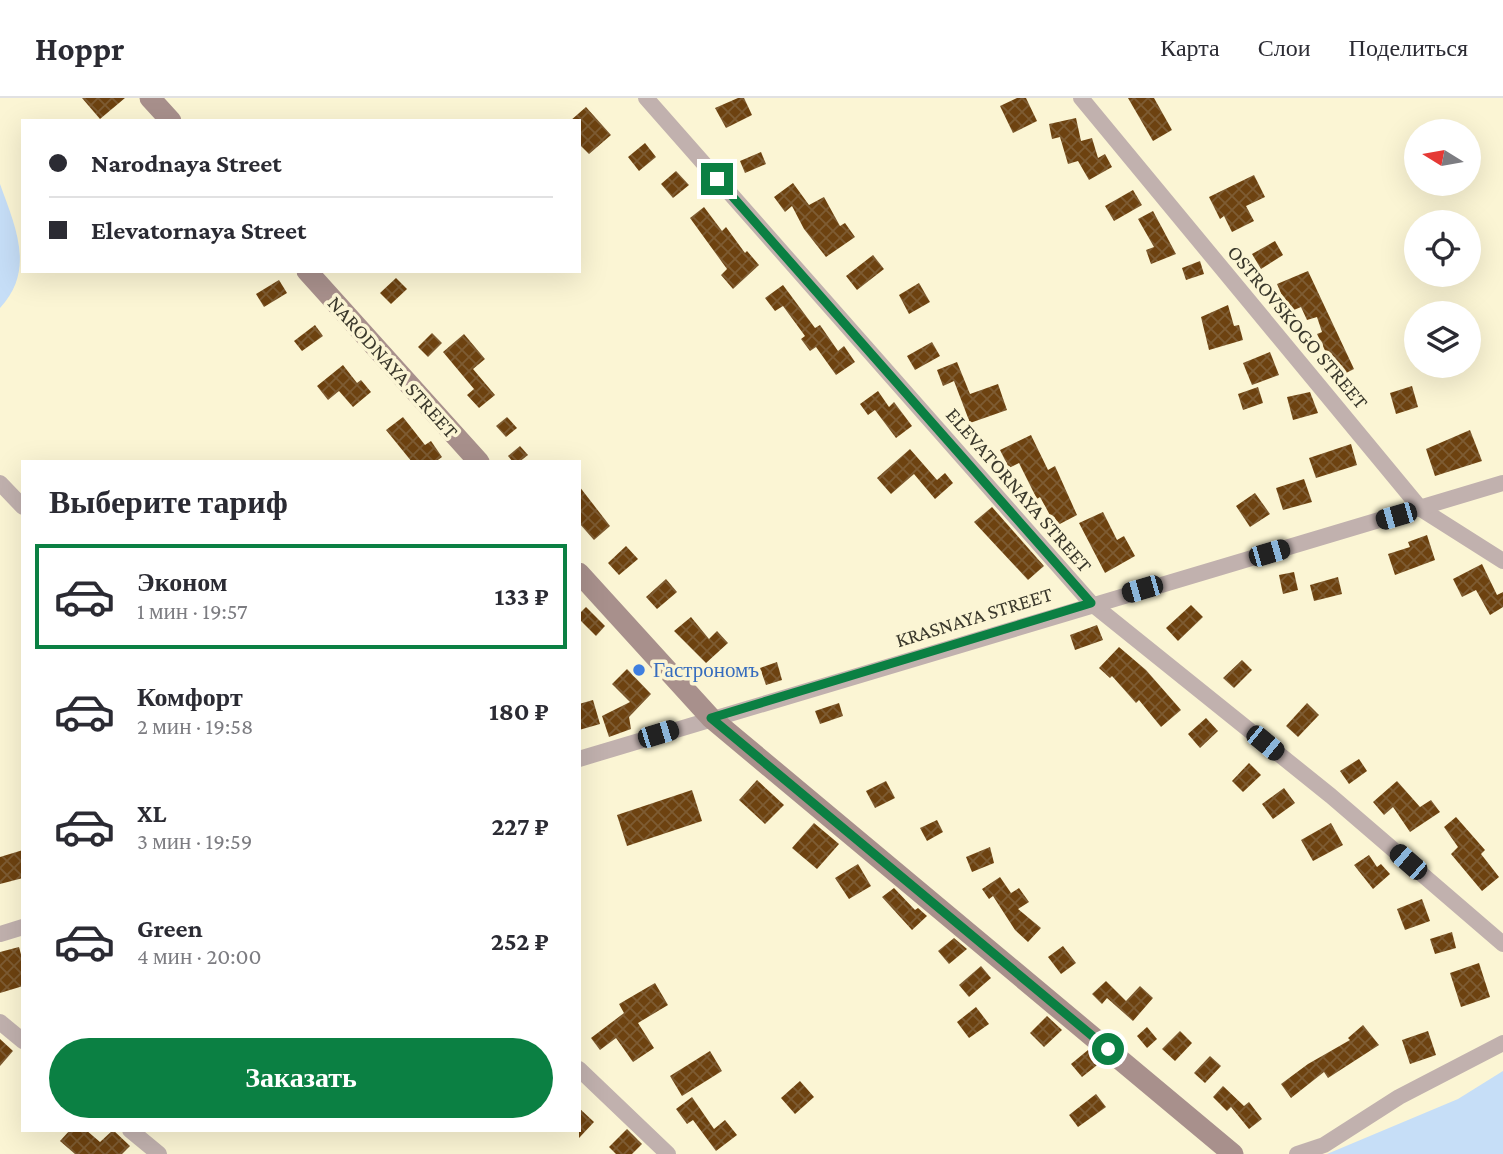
<!DOCTYPE html>
<html lang="ru">
<head>
<meta charset="utf-8">
<style>
	:root { --surface:#fff; --page:#f2f2f3; --text:#2b2b33; --muted:#7c7c81; --line:#e1e1e2; --accent:#0b8043 }
	body { margin:0; font-family:"Crimson Pro",serif; background:var(--page); color:var(--text); height:100vh; display:flex; flex-direction:column; font-size:26px; white-space:nowrap }
	* { box-sizing:border-box; margin:0 }
	p { font-size:23px; color:var(--muted) }
	.icon { flex:none; width:38px; height:38px; fill:none; stroke:currentColor; stroke-width:2; stroke-linecap:round; stroke-linejoin:round }
	.map { position:relative; flex:1; overflow:hidden }
	.sheet { position:absolute; left:21px; top:362px; width:560px; height:672px; display:flex; flex-direction:column; background:var(--surface); border-radius:0px; box-shadow:0 7px 28px #0002 }
	.sheet>* { flex:none }
	.guide { position:absolute; left:21px; top:21px; width:560px; height:154px; border-radius:0px; box-shadow:0 7px 28px #0002; display:grid; align-content:center; height:154px; padding:0 28px; background:var(--surface) }
	.needle { width:46px; rotate:281deg }
	.fabs { position:absolute; left:1404px; top:21px; display:grid; gap:14px }
	.fabs a { display:grid; place-items:center; width:77px; height:77px; border-radius:50%; background:var(--surface); box-shadow:0 7px 28px #0002; font-size:35px }
	.end { position:absolute; width:32px; height:32px; margin:-16px; border:9px solid #0b8043; background:#fff; box-shadow:0 0 0 4px #fff }
	.from { border-radius:50% }
	.car { position:absolute; width:21px; height:42px; margin:-21px -10px; border-radius:9px; box-shadow:0 0 5px 2px #0007; background:linear-gradient(#222 24%,#8ab4d8 0 40%,#222 0 76%,#8ab4d8 0 86%,#222 0) }
	.guide b { display:flex; align-items:center; gap:24px; height:66px; font-size:26px }
	.guide b+b { border-top:2px solid var(--line) }
	.guide i { width:18px; height:18px; background:var(--text) }
	ul { padding:0; list-style:none }
	li { display:flex; align-items:center; gap:21px; height:105px; margin:0 14px 10px; padding:0 14px; border:4px solid transparent; border-radius:0px }
	li div { flex:1 }
	li b { display:block; font-size:26px }
	li em { font-style:normal; font-weight:700 }
	li.on { border-color:var(--accent) }
	li>.icon { width:63px; height:63px; stroke-width:1.5 }
	h2 { padding:0 28px; font-size:32px; line-height:84px }
	.cta { display:flex; gap:14px; margin-top:auto; padding:14px 28px }
	.cta a { flex:1; height:80px; border-radius:42px; background:var(--accent); color:#fff; font-size:28px; font-weight:700; line-height:80px; text-align:center }
	header { display:flex; align-items:center; gap:42px; box-sizing:border-box; height:98px; padding:0 35px; background:var(--surface); border-bottom:2px solid var(--line) }
	header strong { font-size:33px }
	nav { display:flex; gap:38px; margin-inline-start:auto; font-size:24px }
	.map>svg:first-child { display:block }
	.water { fill:#c6def7 }
	.building { fill:url(#building-cross-hatch) }
	.lines { fill:none; stroke-linecap:round; stroke-linejoin:round }
	.street { stroke:#c1b1ae; stroke-width:16 }
	.secondary { stroke:#a8908c; stroke-width:21 }
	.route { stroke:#0b8043; stroke-width:9 }
	.shop-dot { fill:#3f7fe0; stroke:#fbf5d4; stroke-width:2.5 }
	.labels { text-anchor:middle; stroke-width:7; stroke-linejoin:round; paint-order:stroke }
	.street-label { font-size:21px; fill:#3b392c; stroke:#fbf5d4 }
	.shop-label { font-size:21px; fill:#366cbe; stroke:#fbf5d4; text-anchor:start }
</style>
</head>
<body>
<header>
<strong>Hoppr</strong>
<nav><a>Карта</a><a>Слои</a><a>Поделиться</a></nav>
</header>
<div class="map">
<svg width="1503" height="1056" viewBox="0 0 1503 1056">
	<defs>
		<pattern id="building-cross-hatch" width="8" height="8" patternUnits="userSpaceOnUse" patternTransform="scale(1.75)"><rect width="8" height="8" fill="#6d4210"/><path d="M0 0l8 8M0 8l8-8" fill="none" stroke="#7e5c33"/></pattern>
	</defs>
	<rect width="100%" height="100%" fill="#fbf5d4"/>
	<g class="water">
		<path d="M0 86C15 128 36 172 0 210Z"/>
		<path d="M1503 973V1056H1327L1458 1001Z"/>
	</g>
	<g class="building">
		<path d="M82 0H125L100 21Z"/>
		<path d="M738 0H744L752 17 726 30 715 10Z"/>
		<path d="M1017 0H1026L1037 23 1013 35 1000 8Z"/>
		<path d="M1128 0H1154L1172 32 1153 43Z"/>
		<path d="M586 9 611 37 589 56 579 46V23H570Z"/>
		<path d="M1076 20 1081 43 1092 40 1098 60 1105 56 1112 69 1089 82 1078 63 1068 66 1060 39 1052 41 1049 26Z"/>
		<path d="M645 45 656 59 639 73 628 59Z"/>
		<path d="M761 54 766 66 745 75 740 63Z"/>
		<path d="M676 73 689 87 673 100 661 86Z"/>
		<path d="M1254 77 1265 99 1246 108 1254 123 1232 134 1224 118 1220 121 1209 99Z"/>
		<path d="M793 85 809 107 824 99 840 128 845 125 855 139 826 159 804 131 792 108 785 114 774 99Z"/>
		<path d="M1133 92 1142 107 1114 123 1105 108Z"/>
		<path d="M704 109 722 133 726 129 745 155 747 153 759 167 733 191 721 177 727 171 690 120Z"/>
		<path d="M1153 113 1176 156 1151 166 1146 152 1154 149 1138 121Z"/>
		<path d="M1275 143 1283 157 1261 171 1252 156Z"/>
		<path d="M873 157 884 171 857 192 846 178Z"/>
		<path d="M1200 163 1204 176 1186 182 1182 170Z"/>
		<path d="M1308 173 1354 271 1338 279 1317 236 1322 234 1317 219 1307 222 1301 209 1289 214 1277 186Z"/>
		<path d="M396 180 407 191 391 206 380 195Z"/>
		<path d="M279 182 287 195 264 209 256 196Z"/>
		<path d="M919 185 930 204 909 216 899 197Z"/>
		<path d="M783 187 815 230 820 227 838 253 844 248 855 264 836 277 816 249 810 253 801 241 805 238 783 208 775 213 765 200Z"/>
		<path d="M1228 207 1234 228 1239 227 1243 242 1209 252 1201 219Z"/>
		<path d="M315 227 323 238 302 253 294 243Z"/>
		<path d="M432 235 442 245 428 259 418 249Z"/>
		<path d="M464 236 485 261 473 271 495 297 479 310 467 297 474 291 443 254Z"/>
		<path d="M932 244 940 258 915 272 907 258Z"/>
		<path d="M1270 254 1279 277 1252 287 1243 265Z"/>
		<path d="M957 264 970 296 998 286 1007 312 970 325 954 283 943 288 937 272Z"/>
		<path d="M343 267 357 285 361 282 371 294 353 309 339 293 328 302 317 288Z"/>
		<path d="M1412 288 1418 309 1396 316 1390 295Z"/>
		<path d="M1258 289 1263 305 1243 312 1238 296Z"/>
		<path d="M878 293 889 309 894 304 912 328 896 340 875 312 868 317 860 306Z"/>
		<path d="M1310 294 1318 315 1293 322 1287 299Z"/>
		<path d="M403 319 425 347 431 343 442 359 435 364H412L386 332Z"/>
		<path d="M507 319 517 330 506 339 496 328Z"/>
		<path d="M1470 332 1482 363 1435 378 1426 351Z"/>
		<path d="M1031 337 1048 372 1055 368 1077 417 1056 428 1040 399 1037 401 1019 365 1009 370 1000 352Z"/>
		<path d="M1351 346 1357 367 1316 380 1309 360Z"/>
		<path d="M520 348 528 357 519 364H513L508 358Z"/>
		<path d="M910 351 937 382 945 375 953 385 935 401 914 376 891 396 877 380Z"/>
		<path d="M1304 381 1312 404 1283 412 1276 390Z"/>
		<path d="M579 388 610 428 594 442 579 425Z"/>
		<path d="M1255 395 1270 416 1250 429 1236 408Z"/>
		<path d="M992 409 1044 468 1028 482 974 424Z"/>
		<path d="M1103 414 1117 442 1124 438 1135 458 1105 475 1079 425Z"/>
		<path d="M1427 437 1435 462 1395 477 1388 456 1410 449 1408 444Z"/>
		<path d="M626 448 638 461 619 477 608 465Z"/>
		<path d="M1482 466 1497 497 1503 494V509L1490 517 1476 492 1462 499 1453 481Z"/>
		<path d="M1294 474 1298 492 1283 496 1279 477Z"/>
		<path d="M1338 479 1342 496 1314 503 1310 487Z"/>
		<path d="M666 481 677 494 657 511 646 499Z"/>
		<path d="M1191 507 1203 519 1178 543 1166 530Z"/>
		<path d="M586 509 605 528 596 538 579 521V516Z"/>
		<path d="M691 519 709 541 717 533 728 545 706 565 674 533Z"/>
		<path d="M1097 527 1103 542 1075 552 1070 537Z"/>
		<path d="M1119 549 1146 572 1181 612 1161 629 1139 602 1136 605 1112 578 1110 580 1099 570Z"/>
		<path d="M1242 562 1252 572 1234 590 1223 580Z"/>
		<path d="M777 564 782 582 766 587 760 570Z"/>
		<path d="M627 571 651 596 629 619 631 631 609 639 602 618 630 604 612 586Z"/>
		<path d="M593 602 600 626 579 632V606Z"/>
		<path d="M839 605 843 618 820 626 815 613Z"/>
		<path d="M1307 605 1319 617 1298 639 1286 628Z"/>
		<path d="M1206 620 1218 633 1200 650 1188 636Z"/>
		<path d="M1359 661 1367 673 1349 686 1340 673Z"/>
		<path d="M1249 665 1261 677 1243 694 1232 683Z"/>
		<path d="M757 682 784 707 765 726 739 702Z"/>
		<path d="M886 683 895 700 875 710 866 693Z"/>
		<path d="M1397 683 1420 709 1431 702 1440 714 1410 734 1393 709 1384 717 1373 704Z"/>
		<path d="M1284 690 1295 705 1273 721 1262 706Z"/>
		<path d="M692 692 702 723 627 748 617 717Z"/>
		<path d="M1456 719 1485 752 1481 756 1499 779 1482 793 1451 756 1458 749 1444 729Z"/>
		<path d="M937 722 943 734 927 743 920 730Z"/>
		<path d="M814 725 839 746 817 771 792 750Z"/>
		<path d="M1331 725 1343 747 1313 763 1301 742Z"/>
		<path d="M990 749 994 765 972 774 966 759Z"/>
		<path d="M23 752V780L0 786V759Z"/>
		<path d="M1369 757 1377 769 1381 766 1390 776 1373 791 1354 767Z"/>
		<path d="M858 766 871 788 849 801 835 780Z"/>
		<path d="M1000 779 1011 795 1019 790 1029 804 1018 811 1041 830 1028 844 1015 832 993 798 989 801 982 791Z"/>
		<path d="M894 790 915 812 918 810 927 818 912 832 882 799Z"/>
		<path d="M1422 801 1430 823 1405 832 1397 811Z"/>
		<path d="M1452 834 1456 850 1435 856 1430 841Z"/>
		<path d="M954 840 967 851 949 866 938 853Z"/>
		<path d="M1063 848 1076 865 1061 876 1048 859Z"/>
		<path d="M19 849 23 864V888L0 895V854Z"/>
		<path d="M1479 865 1490 899 1461 909 1450 875Z"/>
		<path d="M981 868 991 880 969 899 959 887Z"/>
		<path d="M1106 883 1126 903 1140 888 1153 900 1133 923 1107 900 1102 906 1092 896Z"/>
		<path d="M655 885 668 907 638 925 654 950 633 964 616 940 600 952 591 940 624 915 619 906Z"/>
		<path d="M976 909 989 926 969 940 957 924Z"/>
		<path d="M1047 918 1062 932 1044 949 1030 935Z"/>
		<path d="M1363 927 1379 947 1328 980 1324 974 1291 1000 1281 986 1308 966 1350 942 1348 940Z"/>
		<path d="M1147 929 1157 941 1147 950 1137 938Z"/>
		<path d="M1180 933 1192 945 1175 963 1162 951Z"/>
		<path d="M1428 933 1436 957 1410 966 1402 942Z"/>
		<path d="M0 941 13 953 0 968Z"/>
		<path d="M1088 952 1101 964 1082 979 1071 966Z"/>
		<path d="M710 953 722 973 682 998 670 978Z"/>
		<path d="M1210 958 1221 968 1205 985 1194 975Z"/>
		<path d="M800 983 814 999 795 1016 781 1000Z"/>
		<path d="M1223 988 1244 1008 1249 1004 1262 1021 1249 1031 1231 1009 1227 1013 1213 999Z"/>
		<path d="M1096 996 1106 1009 1078 1029 1069 1017Z"/>
		<path d="M692 999 714 1031 725 1022 737 1037 716 1053 693 1022 687 1026 676 1011Z"/>
		<path d="M579 1010 594 1024 579 1040Z"/>
		<path d="M627 1031 642 1046 632 1056H616L609 1049Z"/>
		<path d="M70 1032H86L100 1044 113 1032 130 1048 122 1056H75L60 1043Z"/>
	</g>
	<g class="lines">
		<g class="street">
			<path d="M646 0 1091 505 1331 698 1503 846"/>
			<path d="M1081 0 1421 411 1503 463"/>
			<path d="M0 385 23 409"/>
			<path d="M579 661 1503 385"/>
			<path d="M0 836 23 829"/>
			<path d="M0 924 23 943"/>
			<path d="M579 971 668 1056"/>
			<path d="M130 1032 159 1056"/>
			<path d="M1297 1056 1324 1047 1399 999 1503 945"/>
		</g>
		<g class="secondary">
			<path d="M150 0 171 23"/>
			<path d="M307 173 479 364"/>
			<path d="M579 475 711 620 1233 1056"/>
		</g>
	</g>
	<g class="lines">
		<path class="route" d="M717 81 1091 505 711 620 1108 951"/>
	</g>
	<circle class="shop-dot" cx="639" cy="572" r="7"/>
	<g class="labels">
		<g class="street-label">
			<text transform="translate(1298 229) rotate(50)" y="7">OSTROVSKOGO STREET</text>
			<text transform="translate(393 269) rotate(48)" y="7">NARODNAYA STREET</text>
			<text transform="translate(1019 392) rotate(49)" y="7">ELEVATORNAYA STREET</text>
			<text transform="translate(974 519) rotate(-17)" y="7">KRASNAYA STREET</text>
		</g>
		<g class="shop-label">
			<text x="653" y="579">Гастрономъ</text>
		</g>
	</g>
</svg>
<div class="fabs">
<a><svg class="needle" viewBox="-14 -14 28 28"><path d="M0-13l5 13h-10z" fill="#e53935"/><path d="M0 13l5-13h-10z" fill="#7c7c81"/></svg></a>
<a><svg class="icon" aria-label="locate" viewBox="0 0 24 24"><circle cx="12" cy="12" r="6"/><path d="M12 2v4M12 18v4M2 12h4M18 12h4"/></svg></a>
<a><svg class="icon" aria-label="layers" viewBox="0 0 24 24"><path d="M12 4l9 5-9 5-9-5zM3 14l9 5 9-5"/></svg></a>
</div>
<i class="end from" style="left:1108px;top:951px"></i>
<i class="end" style="left:717px;top:81px"></i>
<i class="car" style="left:1396px;top:418px;rotate:254deg"></i>
<i class="car" style="left:1269px;top:455px;rotate:74deg"></i>
<i class="car" style="left:1142px;top:491px;rotate:254deg"></i>
<i class="car" style="left:658px;top:636px;rotate:73deg"></i>
<i class="car" style="left:1265px;top:645px;rotate:129deg"></i>
<i class="car" style="left:1408px;top:764px;rotate:311deg"></i>
<div class="guide">
<b><i class="from"></i>Narodnaya Street</b>
<b><i></i>Elevatornaya Street</b>
</div>
<section class="sheet">
<h2>Выберите тариф</h2>
<ul>
<li class="on"><svg class="icon" aria-label="car" viewBox="0 0 24 24"><path d="M5 17H2v-5l4-1 3-4h7l3 4 3 1v5h-3M9 17h6M6 11h13"/><circle cx="7" cy="17" r="2"/><circle cx="17" cy="17" r="2"/></svg><div><b>Эконом</b><p>1 мин · 19:57</p></div><em>133 ₽</em></li>
<li><svg class="icon" aria-label="car" viewBox="0 0 24 24"><path d="M5 17H2v-5l4-1 3-4h7l3 4 3 1v5h-3M9 17h6M6 11h13"/><circle cx="7" cy="17" r="2"/><circle cx="17" cy="17" r="2"/></svg><div><b>Комфорт</b><p>2 мин · 19:58</p></div><em>180 ₽</em></li>
<li><svg class="icon" aria-label="car" viewBox="0 0 24 24"><path d="M5 17H2v-5l4-1 3-4h7l3 4 3 1v5h-3M9 17h6M6 11h13"/><circle cx="7" cy="17" r="2"/><circle cx="17" cy="17" r="2"/></svg><div><b>XL</b><p>3 мин · 19:59</p></div><em>227 ₽</em></li>
<li><svg class="icon" aria-label="car" viewBox="0 0 24 24"><path d="M5 17H2v-5l4-1 3-4h7l3 4 3 1v5h-3M9 17h6M6 11h13"/><circle cx="7" cy="17" r="2"/><circle cx="17" cy="17" r="2"/></svg><div><b>Green</b><p>4 мин · 20:00</p></div><em>252 ₽</em></li>
</ul>
<div class="cta"><a>Заказать</a></div>
</section>
</div>
</body>
</html>
